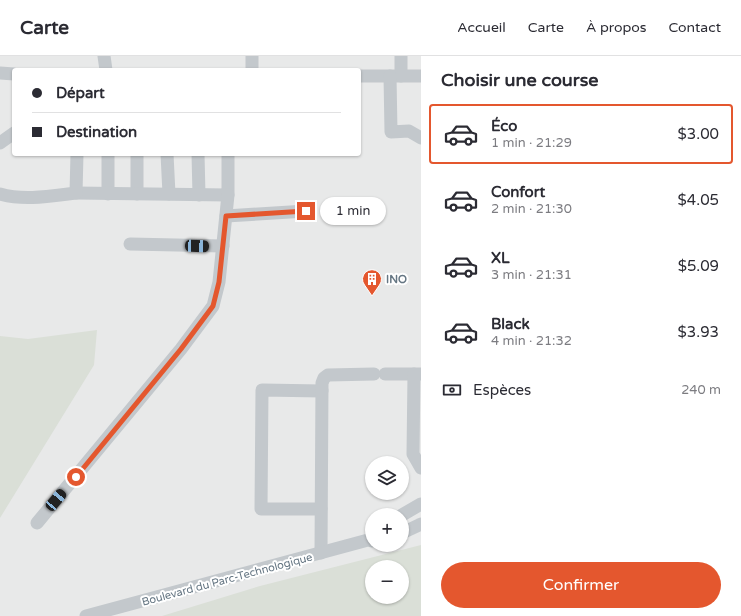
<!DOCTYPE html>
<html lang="fr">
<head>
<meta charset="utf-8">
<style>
	:root { --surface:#fff; --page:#f7f7f7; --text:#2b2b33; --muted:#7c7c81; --line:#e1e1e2; --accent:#e4572e }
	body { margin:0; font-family:"Varela Round",sans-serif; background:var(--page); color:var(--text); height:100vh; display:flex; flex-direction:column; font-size:15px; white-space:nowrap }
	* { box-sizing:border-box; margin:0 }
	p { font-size:13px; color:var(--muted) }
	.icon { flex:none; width:22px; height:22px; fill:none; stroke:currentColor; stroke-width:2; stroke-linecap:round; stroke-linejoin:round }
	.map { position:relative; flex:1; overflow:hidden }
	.panel { display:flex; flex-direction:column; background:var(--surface); width:320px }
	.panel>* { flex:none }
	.guide { position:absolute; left:12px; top:12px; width:349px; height:88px; border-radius:4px; box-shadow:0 1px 3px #0004; display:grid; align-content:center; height:88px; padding:0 20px; background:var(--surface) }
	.tools { position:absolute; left:365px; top:400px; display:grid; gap:8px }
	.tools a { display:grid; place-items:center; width:44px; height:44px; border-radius:50%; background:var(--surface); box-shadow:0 1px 3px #0004; font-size:20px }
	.end { position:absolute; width:18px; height:18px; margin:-9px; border:5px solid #e4572e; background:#fff; box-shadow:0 0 0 2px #fff }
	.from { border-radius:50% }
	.bubble { position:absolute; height:28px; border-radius:14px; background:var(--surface); box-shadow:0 1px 3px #0004; font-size:13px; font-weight:600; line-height:28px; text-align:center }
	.car { position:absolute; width:12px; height:24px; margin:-12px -6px; border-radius:5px; box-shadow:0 0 3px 1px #0007; background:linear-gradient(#222 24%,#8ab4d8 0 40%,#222 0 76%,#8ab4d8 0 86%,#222 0) }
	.guide b { display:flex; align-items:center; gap:14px; height:38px; font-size:15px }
	.guide b+b { border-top:1px solid var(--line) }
	.guide i { width:10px; height:10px; background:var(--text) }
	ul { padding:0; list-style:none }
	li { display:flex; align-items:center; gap:12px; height:60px; margin:0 8px 6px; padding:0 12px; border:2px solid transparent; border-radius:4px }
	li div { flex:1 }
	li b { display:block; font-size:15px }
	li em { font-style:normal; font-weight:600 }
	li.selected { border-color:var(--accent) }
	li>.icon { width:36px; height:36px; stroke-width:1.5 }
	h2 { padding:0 20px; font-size:18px; line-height:48px }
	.pay { display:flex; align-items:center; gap:10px; height:44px; padding:0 20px; font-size:15px }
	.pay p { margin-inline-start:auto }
	.action { display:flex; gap:8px; margin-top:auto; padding:8px 20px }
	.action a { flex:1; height:46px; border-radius:24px; background:var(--accent); color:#fff; font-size:16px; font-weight:600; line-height:46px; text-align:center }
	header { display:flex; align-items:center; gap:24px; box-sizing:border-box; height:56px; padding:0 20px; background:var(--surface); border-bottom:1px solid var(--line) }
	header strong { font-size:19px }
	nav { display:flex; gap:22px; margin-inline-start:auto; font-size:14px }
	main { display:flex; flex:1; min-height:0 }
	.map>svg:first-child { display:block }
	.built { fill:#e8e9e9; fill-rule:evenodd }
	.green { fill:#dadfd7; fill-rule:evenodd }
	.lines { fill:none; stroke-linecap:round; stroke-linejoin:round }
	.minor { stroke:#c3c8cc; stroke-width:13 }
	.route { stroke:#e4572e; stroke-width:5 }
	.labels { text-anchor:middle; stroke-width:4; stroke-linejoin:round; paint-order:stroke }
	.poi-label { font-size:11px; font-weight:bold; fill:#657683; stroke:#fff; text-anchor:start }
	.street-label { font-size:11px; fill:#657683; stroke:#fff }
</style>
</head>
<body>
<header>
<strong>Carte</strong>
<nav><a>Accueil</a><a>Carte</a><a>À propos</a><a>Contact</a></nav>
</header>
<main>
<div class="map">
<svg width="421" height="560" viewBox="0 0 421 560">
	<rect width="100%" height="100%" fill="#fafaf8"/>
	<path class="built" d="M0 0H421V560H0ZM14 14H359V98H14ZM372 407H402V437H372ZM372 459H402V489H372ZM372 511H402V541H372Z"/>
	<g class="green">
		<path d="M97 274 94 309 0 462V280L28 283Z"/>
		<path d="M421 489V560H162L260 530ZM372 511H402V541H372Z"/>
	</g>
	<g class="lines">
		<g class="minor">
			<path d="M104 0 106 14"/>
			<path d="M401 0V20"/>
			<path d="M252 14V0"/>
			<path d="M0 17 14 18"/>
			<path d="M359 20H421"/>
			<path d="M390 20 391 76 409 75 421 82"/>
			<path d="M0 87 14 77"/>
			<path d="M108 98V138"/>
			<path d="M137 98V138"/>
			<path d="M167 98 169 138"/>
			<path d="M198 98 199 139"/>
			<path d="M76 137 228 139V98"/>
			<path d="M0 138C24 145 51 140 76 137L77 98"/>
			<path d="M226 160 306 155"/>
			<path d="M130 188 223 190"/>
			<path d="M385 318H414"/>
			<path d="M421 318H414L413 398 421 412"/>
			<path d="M321 453H261L262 334 322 335"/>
			<path d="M402 459 421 448"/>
			<path d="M37 467 181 293 213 250 219 226 228 139"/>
			<path d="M402 477 421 468"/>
			<path d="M321 497 322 327 324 322 328 319 374 318"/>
			<path d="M86 560 368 484 372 485"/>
		</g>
	</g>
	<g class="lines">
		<path class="route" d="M76 421 181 293 213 250 219 226 226 160 306 155"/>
	</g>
	<defs>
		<g id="building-pin" transform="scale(1)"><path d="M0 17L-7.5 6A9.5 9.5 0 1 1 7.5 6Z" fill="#e4572e" stroke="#fff"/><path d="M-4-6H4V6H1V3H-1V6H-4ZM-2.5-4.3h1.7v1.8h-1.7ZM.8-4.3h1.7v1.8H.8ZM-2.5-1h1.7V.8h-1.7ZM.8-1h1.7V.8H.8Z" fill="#fff"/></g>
	</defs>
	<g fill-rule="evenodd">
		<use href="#building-pin" x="372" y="223"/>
	</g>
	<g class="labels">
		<g class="poi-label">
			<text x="386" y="227">INO</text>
		</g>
		<g class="street-label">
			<text transform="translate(227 523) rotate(-15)" y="4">Boulevard du Parc-Technologique</text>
		</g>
	</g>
</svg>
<div class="tools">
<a><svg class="icon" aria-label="layers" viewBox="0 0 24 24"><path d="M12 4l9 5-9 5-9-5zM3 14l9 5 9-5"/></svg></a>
<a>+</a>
<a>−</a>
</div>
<i class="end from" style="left:76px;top:421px"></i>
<i class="end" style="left:306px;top:155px"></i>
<div class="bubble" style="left:320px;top:141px;width:66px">1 min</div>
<i class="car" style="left:197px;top:190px;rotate:92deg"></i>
<i class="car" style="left:56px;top:444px;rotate:40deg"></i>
<div class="guide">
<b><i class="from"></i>Départ</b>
<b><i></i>Destination</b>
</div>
</div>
<section class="panel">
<h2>Choisir une course</h2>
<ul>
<li class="selected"><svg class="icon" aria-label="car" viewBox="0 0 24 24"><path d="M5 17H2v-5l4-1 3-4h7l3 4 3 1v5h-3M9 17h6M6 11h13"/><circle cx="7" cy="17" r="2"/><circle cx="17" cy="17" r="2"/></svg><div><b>Éco</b><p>1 min · 21:29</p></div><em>$3.00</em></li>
<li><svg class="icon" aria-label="car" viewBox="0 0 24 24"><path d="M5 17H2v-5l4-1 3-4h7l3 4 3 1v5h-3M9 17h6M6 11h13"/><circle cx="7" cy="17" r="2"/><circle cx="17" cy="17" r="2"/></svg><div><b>Confort</b><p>2 min · 21:30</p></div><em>$4.05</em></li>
<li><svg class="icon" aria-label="car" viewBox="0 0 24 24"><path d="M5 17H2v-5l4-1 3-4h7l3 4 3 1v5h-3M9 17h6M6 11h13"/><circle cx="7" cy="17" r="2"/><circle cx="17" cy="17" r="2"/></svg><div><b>XL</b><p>3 min · 21:31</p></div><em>$5.09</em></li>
<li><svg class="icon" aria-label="car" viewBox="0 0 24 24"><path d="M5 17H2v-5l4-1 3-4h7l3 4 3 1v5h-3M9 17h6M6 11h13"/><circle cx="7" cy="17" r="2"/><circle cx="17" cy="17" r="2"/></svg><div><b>Black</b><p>4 min · 21:32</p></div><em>$3.93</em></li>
</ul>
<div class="pay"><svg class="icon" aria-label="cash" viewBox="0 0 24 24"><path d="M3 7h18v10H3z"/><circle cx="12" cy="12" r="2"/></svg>Espèces<p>240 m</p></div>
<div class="action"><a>Confirmer</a></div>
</section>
</main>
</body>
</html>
